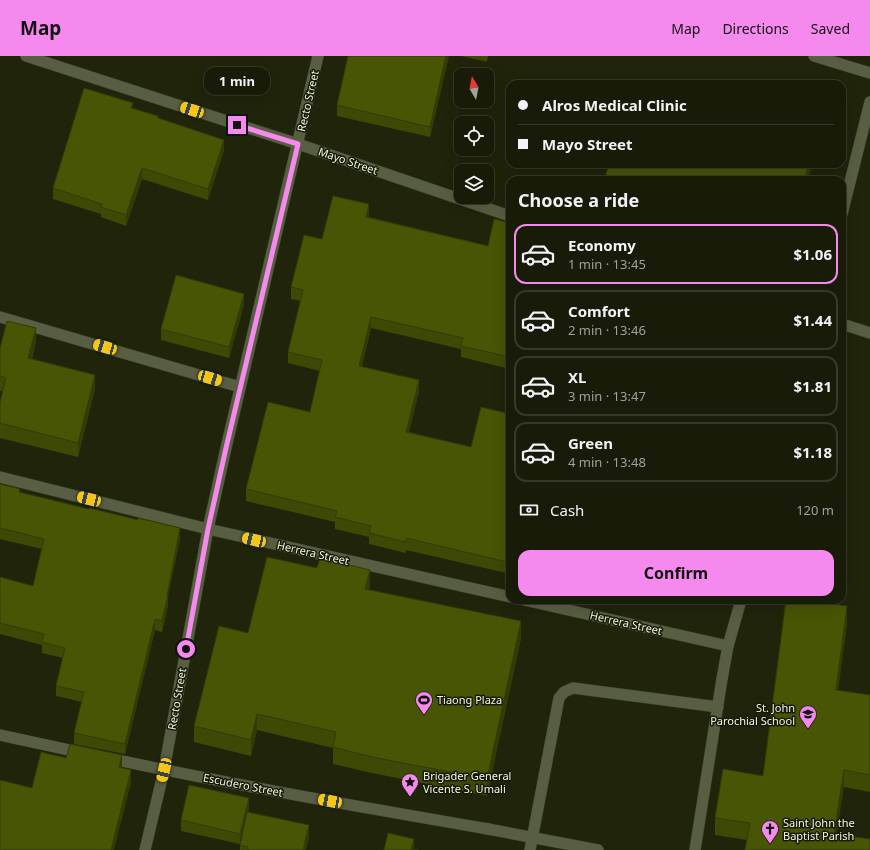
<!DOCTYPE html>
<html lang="en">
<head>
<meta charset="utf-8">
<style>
	:root { --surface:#171b08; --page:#242816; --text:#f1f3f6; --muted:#9ea19c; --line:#363929; --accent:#f689ee }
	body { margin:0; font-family:"Noto Sans",sans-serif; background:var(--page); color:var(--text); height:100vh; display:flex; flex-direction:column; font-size:15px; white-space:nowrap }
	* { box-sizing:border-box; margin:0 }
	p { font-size:13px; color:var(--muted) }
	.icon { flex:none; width:22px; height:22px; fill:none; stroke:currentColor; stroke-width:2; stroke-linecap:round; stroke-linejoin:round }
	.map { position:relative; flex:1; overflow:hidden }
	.side { position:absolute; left:506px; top:120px; width:340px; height:428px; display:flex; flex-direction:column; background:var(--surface); border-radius:12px; box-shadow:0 4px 16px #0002,0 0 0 1px var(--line) }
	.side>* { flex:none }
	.hud { position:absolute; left:506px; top:24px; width:340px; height:88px; border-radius:12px; box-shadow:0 4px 16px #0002,0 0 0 1px var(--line); display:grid; align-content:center; height:88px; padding:0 12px; background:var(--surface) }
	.needle { width:26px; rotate:350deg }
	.buttons { position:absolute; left:454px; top:12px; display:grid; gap:8px }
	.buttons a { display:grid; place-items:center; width:40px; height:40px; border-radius:8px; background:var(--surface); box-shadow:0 4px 16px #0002,0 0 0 1px var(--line); font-size:20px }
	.end { position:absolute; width:18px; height:18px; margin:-9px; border:5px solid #f689ee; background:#111; box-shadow:0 0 0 2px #111 }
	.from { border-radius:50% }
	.bubble { position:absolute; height:28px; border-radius:12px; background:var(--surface); box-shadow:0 4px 16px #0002,0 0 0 1px var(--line); font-size:13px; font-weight:700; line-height:28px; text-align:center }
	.car { position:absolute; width:12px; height:24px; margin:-12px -6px; border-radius:5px; box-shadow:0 0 3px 1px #0007; background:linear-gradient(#f5c518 24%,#345 0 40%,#f5c518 0 76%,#345 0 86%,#f5c518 0) }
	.hud b { display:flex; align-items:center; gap:14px; height:38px; font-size:15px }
	.hud b+b { border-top:1px solid var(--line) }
	.hud i { width:10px; height:10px; background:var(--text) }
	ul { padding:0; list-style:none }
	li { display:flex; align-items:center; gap:12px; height:60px; margin:0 8px 6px; padding:0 4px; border:2px solid var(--line); border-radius:12px }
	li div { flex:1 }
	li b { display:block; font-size:15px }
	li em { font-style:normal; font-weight:700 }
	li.selected { border-color:var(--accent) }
	li>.icon { width:36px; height:36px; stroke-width:1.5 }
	h2 { padding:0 12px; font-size:18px; line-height:48px }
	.pay { display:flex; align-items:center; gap:10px; height:44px; padding:0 12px; font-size:15px }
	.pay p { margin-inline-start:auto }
	.primary-button { display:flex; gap:8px; margin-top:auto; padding:8px 12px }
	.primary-button a { flex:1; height:46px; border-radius:12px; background:var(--accent); color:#111; font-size:16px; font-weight:700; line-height:46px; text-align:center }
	header { display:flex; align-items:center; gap:24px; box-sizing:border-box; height:56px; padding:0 20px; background:var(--accent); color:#111 }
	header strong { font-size:19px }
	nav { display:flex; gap:22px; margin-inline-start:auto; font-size:14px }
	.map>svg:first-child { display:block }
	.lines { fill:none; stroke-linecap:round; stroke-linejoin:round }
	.service-casing { stroke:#3c412a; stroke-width:12 }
	.minor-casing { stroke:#3c412a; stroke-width:12 }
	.tertiary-casing { stroke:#3c412a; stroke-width:12 }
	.service { stroke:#575e42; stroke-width:11 }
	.minor { stroke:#575e42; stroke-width:11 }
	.tertiary { stroke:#575e42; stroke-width:11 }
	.wall { fill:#3d4904 }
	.shaded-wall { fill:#323c04 }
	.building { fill:#475505; stroke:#323c04 }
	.route { stroke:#f689ee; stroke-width:5 }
	.labels { text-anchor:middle; stroke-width:3; stroke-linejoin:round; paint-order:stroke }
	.street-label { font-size:11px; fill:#f1f6e6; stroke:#161b03 }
	.poi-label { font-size:11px; fill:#f1f6e6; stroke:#161b03; text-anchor:start }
</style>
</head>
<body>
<header>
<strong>Map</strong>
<nav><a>Map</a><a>Directions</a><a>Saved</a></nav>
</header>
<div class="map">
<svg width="870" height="794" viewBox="0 0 870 794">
	<rect width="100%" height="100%" fill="#1f240b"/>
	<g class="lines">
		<g class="service-casing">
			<g id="service">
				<path d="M488 773 598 794"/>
				<path d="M530 794 559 642 564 636 573 632 718 651"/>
				<path d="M695 794 722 623"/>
			</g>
		</g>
		<g class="minor-casing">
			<g id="minor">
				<path d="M814 0 870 17"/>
				<path d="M842 158 870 46"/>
				<path d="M0 261 240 331"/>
				<path d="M0 421 208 473 510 541"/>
				<path d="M524 544 728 590"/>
				<path d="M722 623 728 590 741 544"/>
				<path d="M0 679 83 697"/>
				<path d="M108 702C234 729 361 751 488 773"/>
				<path d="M145 794 164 714 208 473 226 392 318 0"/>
			</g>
		</g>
		<g class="tertiary-casing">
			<g id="tertiary">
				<path d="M26 0 298 88 510 160"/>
				<path d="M842 268 870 277"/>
			</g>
		</g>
		<use href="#service" class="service"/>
		<use href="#minor" class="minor"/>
		<use href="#tertiary" class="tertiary"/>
	</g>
	<g class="wall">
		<path d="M348 0H449L430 81 337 60V49Z"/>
		<path d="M461 0H488L487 6Z"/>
		<path d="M133 52 158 62 224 94 208 144 142 123 126 170 101 161V158L53 143V132Z"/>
		<path d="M369 160V161L488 190 510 167V313L461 301V293L371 272 362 310 419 335 409 376 471 391 510 358V521L506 520V517L406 494V497L369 488V481L335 473V466L246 445V433L310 356 320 315 288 307V296L301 245 291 243V231L322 183Z"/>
		<path d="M244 249 229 302 161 284V273Z"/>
		<path d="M36 286 32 303 95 333 78 401 0 382V346L3 335H0V292Z"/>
		<path d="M0 428 20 436 180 483 168 540V550L162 576 155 574 125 698 74 688V677L82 646 56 640V630L63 602 42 597V589L0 578V521L33 530 42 493 0 483Z"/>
		<path d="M370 530 369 534 521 582 487 740 372 717 333 708V692L257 674 251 700 194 686V670L248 577Z"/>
		<path d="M847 567 838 634 870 639V736L844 731 747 784 715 779V762L763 720Z"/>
		<path d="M249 753 248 756 309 781 306 794H240V788L181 775V764Z"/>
	</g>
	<g class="shaded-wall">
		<path d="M446 0H449L430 81V71Z"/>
		<path d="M224 84V94L208 144V133Z"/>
		<path d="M809 108H812V110L808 124H804Z"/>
		<path d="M142 112V123L126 170V159Z"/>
		<path d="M369 148V160L366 172V161Z"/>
		<path d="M244 238V249L229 302V291Z"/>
		<path d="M371 261V272L359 321V310Z"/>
		<path d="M36 272V286L28 316V302Z"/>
		<path d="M95 319V333L78 401V387Z"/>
		<path d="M419 324V335L406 387V376Z"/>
		<path d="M180 472V483L168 540V550L162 576V565L167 539Z"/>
		<path d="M370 514V530L365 549V533Z"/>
		<path d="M847 550V567L836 651V634Z"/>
		<path d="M155 563V574L125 698V688Z"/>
		<path d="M521 565V582L487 740V723Z"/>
		<path d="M257 658V674L251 700V684Z"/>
		<path d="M122 699V712L119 711Z"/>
		<path d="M131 714V727L114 794H111Z"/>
		<path d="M844 714V731L834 794V778Z"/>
		<path d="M249 742V753L240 788V778Z"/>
		<path d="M309 769V781L306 794H303Z"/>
		<path d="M414 783V794H411Z"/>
	</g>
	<g class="building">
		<path d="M348 0H446L430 71 337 49Z"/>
		<path d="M84 32 133 47 131 52 158 60V62L224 84 208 133 142 112 126 159 101 151 102 148 53 132Z"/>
		<path d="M609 108H757L768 112 769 108H809L804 124H604Z"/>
		<path d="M333 140 369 148 366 161 488 190 494 163 510 167V301L461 290 463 282 371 261 359 310 419 324 406 376 471 391 481 351 510 358V509L506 508 507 506 406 482V486L369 477 371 470 335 461 337 455 246 433 268 346 310 356 322 304 288 296 303 234 291 231 304 179 322 183Z"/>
		<path d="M176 219 244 238 229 291 161 273Z"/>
		<path d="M7 265 36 272 28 302 95 319 78 387 0 367V346L6 322 0 320V292Z"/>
		<path d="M0 428 20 433 19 436 89 453 90 452 138 464V462L180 472 167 539H168L162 565 155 563 125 688 74 677 84 636 56 630 65 592 42 586 44 578 0 567V521L33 530 44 483 0 472Z"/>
		<path d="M267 501 317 512 320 502 370 514 365 533 521 565 487 723 372 701 333 691 336 676 257 658 251 684 194 670 219 570 248 577Z"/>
		<path d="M786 544H806L847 550 836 634 870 639V719L844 714 834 778 870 783V794H745L750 767 715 762 723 713 763 720Z"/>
		<path d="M70 688 122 699 119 711 131 714 111 794H0V724L32 732 41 696 66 702Z"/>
		<path d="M189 729 249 742 240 778 181 764Z"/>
		<path d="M247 756 309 769 303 794H248V791L240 789Z"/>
		<path d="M388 777 414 783 411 793 419 794H384Z"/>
	</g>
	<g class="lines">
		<path class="route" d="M186 593 208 473 226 392 298 88 237 69"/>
	</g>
	<defs>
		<g id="stadium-pin" transform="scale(0.9)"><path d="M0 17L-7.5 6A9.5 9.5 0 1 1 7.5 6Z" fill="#f689ee" stroke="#161b03"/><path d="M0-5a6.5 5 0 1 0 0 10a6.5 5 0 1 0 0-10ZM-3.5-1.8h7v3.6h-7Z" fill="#111"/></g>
		<g id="school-pin" transform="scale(0.9)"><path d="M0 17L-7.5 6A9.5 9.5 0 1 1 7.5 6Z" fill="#f689ee" stroke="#161b03"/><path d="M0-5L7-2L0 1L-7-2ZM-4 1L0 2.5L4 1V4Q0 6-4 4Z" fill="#111"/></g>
		<g id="sight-pin" transform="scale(0.9)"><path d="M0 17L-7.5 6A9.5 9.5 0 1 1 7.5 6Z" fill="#f689ee" stroke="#161b03"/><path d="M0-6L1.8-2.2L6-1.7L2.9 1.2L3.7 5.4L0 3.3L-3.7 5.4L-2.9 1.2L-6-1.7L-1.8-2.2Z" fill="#111"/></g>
		<g id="church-pin" transform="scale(0.9)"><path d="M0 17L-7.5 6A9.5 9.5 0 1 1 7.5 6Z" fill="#f689ee" stroke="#161b03"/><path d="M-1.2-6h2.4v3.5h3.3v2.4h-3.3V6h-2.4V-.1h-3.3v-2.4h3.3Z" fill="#111"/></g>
	</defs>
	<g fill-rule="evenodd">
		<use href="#stadium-pin" x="424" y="644"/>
		<use href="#school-pin" x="808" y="658"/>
		<use href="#sight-pin" x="410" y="726"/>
		<use href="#church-pin" x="770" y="773"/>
	</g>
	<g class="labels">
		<g class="street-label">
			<text transform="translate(308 45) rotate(-77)" y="4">Recto Street</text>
			<text transform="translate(348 105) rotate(19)" y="4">Mayo Street</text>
			<text transform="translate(313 497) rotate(13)" y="4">Herrera Street</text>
			<text transform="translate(626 567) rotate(13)" y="4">Herrera Street</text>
			<text transform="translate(177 643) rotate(-80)" y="4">Recto Street</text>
			<text transform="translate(243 729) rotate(11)" y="4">Escudero Street</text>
		</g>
		<g class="poi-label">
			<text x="437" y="648">Tiaong Plaza</text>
			<text x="795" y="656" text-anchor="end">St. John<tspan x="795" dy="13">Parochial School</tspan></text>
			<text x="423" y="724">Brigader General<tspan x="423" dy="13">Vicente S. Umali</tspan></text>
			<text x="783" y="771">Saint John the<tspan x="783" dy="13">Baptist Parish</tspan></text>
		</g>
	</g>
</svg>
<div class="buttons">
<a><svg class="needle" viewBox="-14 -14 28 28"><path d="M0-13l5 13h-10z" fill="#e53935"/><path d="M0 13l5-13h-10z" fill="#9ea19c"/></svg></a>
<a><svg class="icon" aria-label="locate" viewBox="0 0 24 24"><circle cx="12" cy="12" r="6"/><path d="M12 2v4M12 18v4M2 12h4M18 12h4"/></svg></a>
<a><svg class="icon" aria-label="layers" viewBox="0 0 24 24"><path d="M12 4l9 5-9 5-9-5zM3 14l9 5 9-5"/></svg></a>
</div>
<i class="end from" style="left:186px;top:593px"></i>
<i class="end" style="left:237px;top:69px"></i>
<div class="bubble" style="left:204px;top:11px;width:66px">1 min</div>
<i class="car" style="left:192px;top:54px;rotate:288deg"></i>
<i class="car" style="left:105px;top:291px;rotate:286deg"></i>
<i class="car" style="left:210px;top:322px;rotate:106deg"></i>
<i class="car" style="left:89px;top:443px;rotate:284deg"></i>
<i class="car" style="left:254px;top:484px;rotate:283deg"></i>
<i class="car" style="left:164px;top:714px;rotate:193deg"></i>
<i class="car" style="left:330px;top:745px;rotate:281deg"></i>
<div class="hud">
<b><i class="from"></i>Alros Medical Clinic</b>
<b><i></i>Mayo Street</b>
</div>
<section class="side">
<h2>Choose a ride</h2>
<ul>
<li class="selected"><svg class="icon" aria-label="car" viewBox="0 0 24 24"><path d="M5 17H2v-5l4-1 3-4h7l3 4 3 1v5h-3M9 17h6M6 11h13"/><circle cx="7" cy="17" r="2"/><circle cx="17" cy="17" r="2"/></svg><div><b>Economy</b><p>1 min · 13:45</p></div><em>$1.06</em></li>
<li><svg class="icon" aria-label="car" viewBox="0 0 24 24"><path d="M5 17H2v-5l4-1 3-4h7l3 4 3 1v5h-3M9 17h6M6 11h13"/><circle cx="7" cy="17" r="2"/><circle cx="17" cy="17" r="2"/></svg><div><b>Comfort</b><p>2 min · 13:46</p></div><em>$1.44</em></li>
<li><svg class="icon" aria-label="car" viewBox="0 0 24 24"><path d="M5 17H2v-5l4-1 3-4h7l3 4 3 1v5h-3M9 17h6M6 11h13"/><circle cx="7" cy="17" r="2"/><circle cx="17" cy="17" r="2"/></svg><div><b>XL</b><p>3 min · 13:47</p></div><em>$1.81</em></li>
<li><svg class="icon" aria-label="car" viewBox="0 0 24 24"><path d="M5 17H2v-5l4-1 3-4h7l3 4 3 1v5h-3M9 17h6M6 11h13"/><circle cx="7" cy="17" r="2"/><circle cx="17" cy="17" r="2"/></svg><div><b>Green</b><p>4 min · 13:48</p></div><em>$1.18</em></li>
</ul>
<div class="pay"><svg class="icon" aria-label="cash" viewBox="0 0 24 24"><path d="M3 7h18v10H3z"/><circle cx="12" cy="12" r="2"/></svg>Cash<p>120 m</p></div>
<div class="primary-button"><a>Confirm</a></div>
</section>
</div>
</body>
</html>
